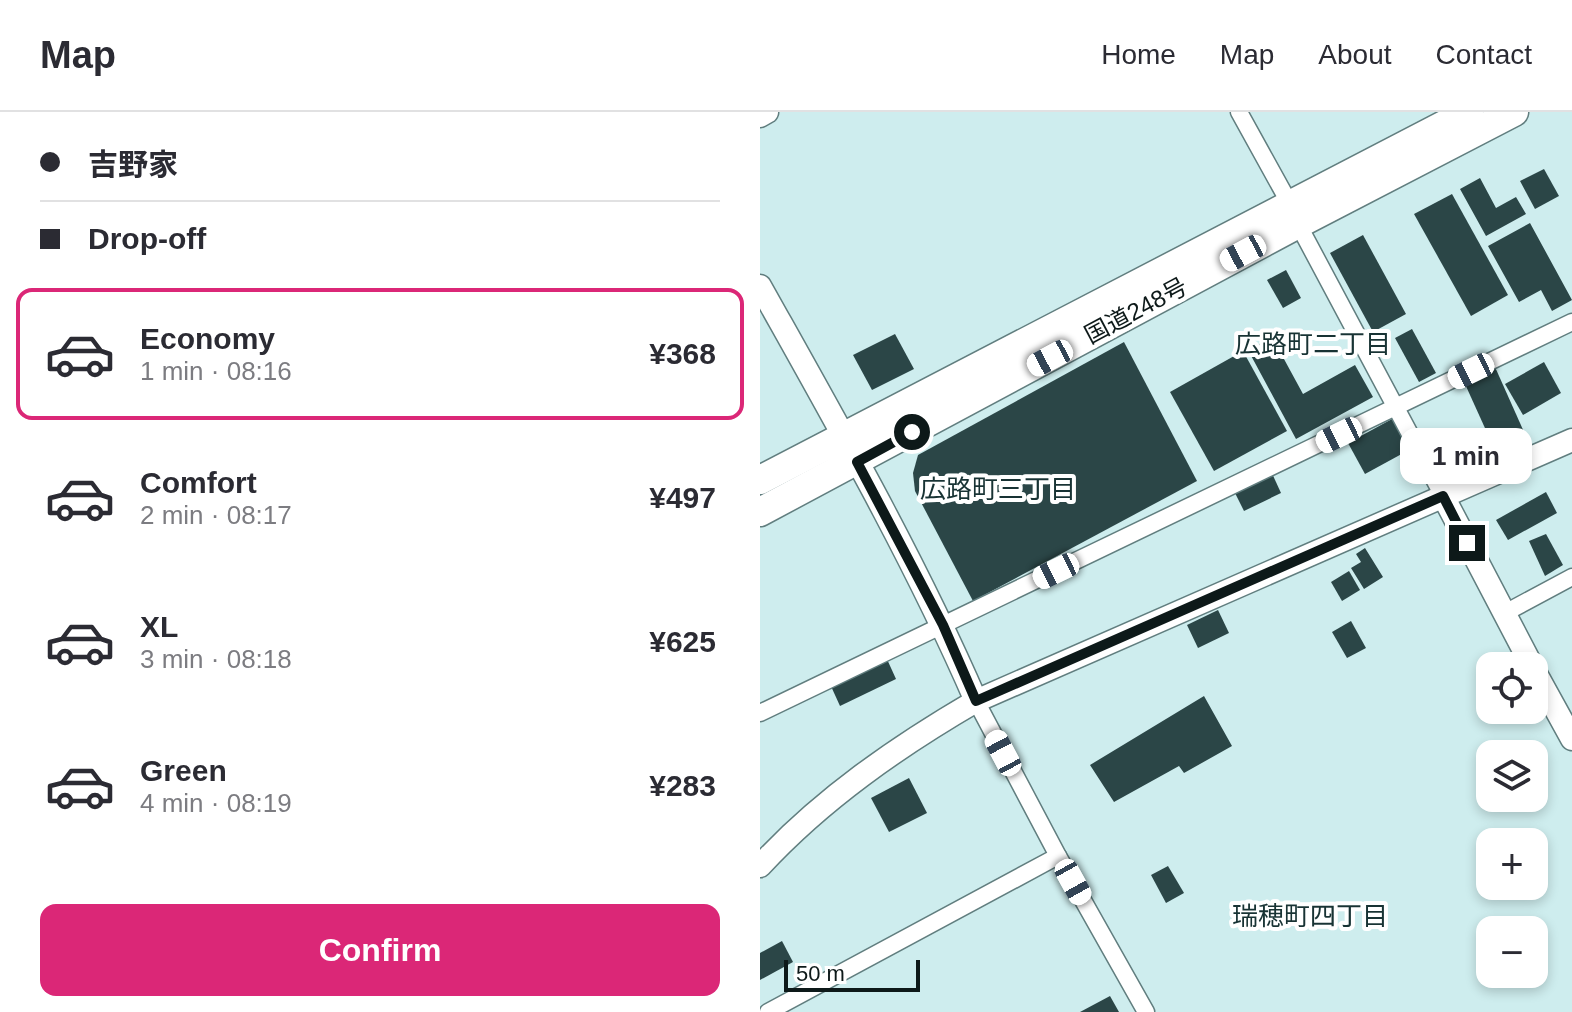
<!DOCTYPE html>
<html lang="en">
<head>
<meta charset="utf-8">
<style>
	:root { --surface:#fff; --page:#f7f7f7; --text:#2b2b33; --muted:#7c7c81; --line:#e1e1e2; --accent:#db2777 }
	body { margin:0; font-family:Helvetica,"Noto Sans JP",sans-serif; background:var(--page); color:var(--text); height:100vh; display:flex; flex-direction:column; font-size:30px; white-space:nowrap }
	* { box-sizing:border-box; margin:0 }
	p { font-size:26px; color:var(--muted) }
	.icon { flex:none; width:44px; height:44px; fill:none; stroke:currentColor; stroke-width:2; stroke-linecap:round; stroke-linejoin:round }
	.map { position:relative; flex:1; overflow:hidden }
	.sheet { display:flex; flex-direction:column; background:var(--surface); width:760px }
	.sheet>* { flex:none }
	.banner { display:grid; align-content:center; height:176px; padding:0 40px; background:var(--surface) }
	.controls { position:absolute; left:716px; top:540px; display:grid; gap:16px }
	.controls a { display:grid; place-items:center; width:72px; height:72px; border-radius:16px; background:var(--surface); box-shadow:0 4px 12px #0003; font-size:40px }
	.scale { position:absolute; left:24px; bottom:20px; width:136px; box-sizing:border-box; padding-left:8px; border:4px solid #0d1919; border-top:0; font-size:22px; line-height:28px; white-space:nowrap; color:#0d1919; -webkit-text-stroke:6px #fff; paint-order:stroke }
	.end { position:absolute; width:36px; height:36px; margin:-18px; border:10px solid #0d1919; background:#fff; box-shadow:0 0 0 4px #fff }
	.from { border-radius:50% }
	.bubble { position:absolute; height:56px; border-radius:16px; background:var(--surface); box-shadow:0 4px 12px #0003; font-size:26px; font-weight:800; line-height:56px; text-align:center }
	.car { position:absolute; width:24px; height:48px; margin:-24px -12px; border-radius:10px; box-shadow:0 0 6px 2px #0007; background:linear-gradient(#fff 24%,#345 0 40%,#fff 0 76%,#345 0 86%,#fff 0) }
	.banner b { display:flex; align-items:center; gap:28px; height:76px; font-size:30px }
	.banner b+b { border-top:2px solid var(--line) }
	.banner i { width:20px; height:20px; background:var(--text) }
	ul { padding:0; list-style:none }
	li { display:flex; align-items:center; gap:24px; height:132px; margin:0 16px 12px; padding:0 24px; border:4px solid transparent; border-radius:16px }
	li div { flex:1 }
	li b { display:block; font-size:30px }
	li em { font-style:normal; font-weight:800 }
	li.on { border-color:var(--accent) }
	li>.icon { width:72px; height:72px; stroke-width:1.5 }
	.cta { display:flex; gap:16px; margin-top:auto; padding:16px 40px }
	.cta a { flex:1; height:92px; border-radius:16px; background:var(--accent); color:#fff; font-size:32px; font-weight:800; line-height:92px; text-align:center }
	header { display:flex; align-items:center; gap:48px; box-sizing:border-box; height:112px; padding:0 40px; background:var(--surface); border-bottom:2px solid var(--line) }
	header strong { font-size:38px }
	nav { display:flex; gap:44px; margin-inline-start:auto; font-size:28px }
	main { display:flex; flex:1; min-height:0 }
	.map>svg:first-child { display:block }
	.building { fill:#2b4647 }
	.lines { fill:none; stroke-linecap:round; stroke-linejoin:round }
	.street-casing { stroke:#617e7f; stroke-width:19 }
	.secondary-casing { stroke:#617e7f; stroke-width:25 }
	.highway-casing { stroke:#617e7f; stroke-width:31 }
	.street { stroke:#fff; stroke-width:16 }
	.secondary { stroke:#fff; stroke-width:22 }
	.highway { stroke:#fff; stroke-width:28 }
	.route { stroke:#0d1919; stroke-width:10 }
	.labels { text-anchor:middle; stroke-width:8; stroke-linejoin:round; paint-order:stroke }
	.street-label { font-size:24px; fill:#0d1919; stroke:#fff }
	.neighbourhood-label { font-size:26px; fill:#183334; stroke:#fff }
</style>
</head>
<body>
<header>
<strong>Map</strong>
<nav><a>Home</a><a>Map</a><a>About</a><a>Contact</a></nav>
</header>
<main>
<section class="sheet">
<div class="banner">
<b><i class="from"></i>吉野家</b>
<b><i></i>Drop-off</b>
</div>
<ul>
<li class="on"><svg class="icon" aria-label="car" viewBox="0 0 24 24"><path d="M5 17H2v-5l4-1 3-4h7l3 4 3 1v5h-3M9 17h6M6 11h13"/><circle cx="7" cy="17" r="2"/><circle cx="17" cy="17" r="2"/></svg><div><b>Economy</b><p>1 min · 08:16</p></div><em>¥368</em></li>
<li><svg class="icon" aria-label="car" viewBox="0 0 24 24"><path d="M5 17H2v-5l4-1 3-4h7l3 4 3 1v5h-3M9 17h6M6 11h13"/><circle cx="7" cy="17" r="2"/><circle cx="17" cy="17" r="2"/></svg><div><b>Comfort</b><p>2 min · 08:17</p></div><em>¥497</em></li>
<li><svg class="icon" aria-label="car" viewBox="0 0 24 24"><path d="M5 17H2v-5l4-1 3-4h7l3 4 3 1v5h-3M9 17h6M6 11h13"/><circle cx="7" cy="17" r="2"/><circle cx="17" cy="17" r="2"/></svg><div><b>XL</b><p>3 min · 08:18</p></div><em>¥625</em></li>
<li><svg class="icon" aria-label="car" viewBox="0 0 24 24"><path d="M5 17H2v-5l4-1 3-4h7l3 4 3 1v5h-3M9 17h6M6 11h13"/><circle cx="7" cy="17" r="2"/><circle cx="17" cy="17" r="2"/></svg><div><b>Green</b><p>4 min · 08:19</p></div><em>¥283</em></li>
</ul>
<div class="cta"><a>Confirm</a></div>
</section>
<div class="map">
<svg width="812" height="900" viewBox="0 0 812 900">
	<rect width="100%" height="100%" fill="#ceedee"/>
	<g class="building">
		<path d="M784 57 799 84 775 97 760 69Z"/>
		<path d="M720 66 736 96 756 85 766 102 726 124 700 77Z"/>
		<path d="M692 82 748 183 711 204 654 102Z"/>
		<path d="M770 111 812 188 792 199 781 178 759 190 728 134Z"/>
		<path d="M603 123 646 202 613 220 570 141Z"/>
		<path d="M526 158 541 186 523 196 507 168Z"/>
		<path d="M652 217 676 261 659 270 635 226Z"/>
		<path d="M135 222 154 257 112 278 93 243Z"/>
		<path d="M512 225 543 282 595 253 613 285 536 327 488 238Z"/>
		<path d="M364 230 437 369 213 489 155 379 153 361 158 343Z"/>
		<path d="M483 239 527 319 454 359 410 280Z"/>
		<path d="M784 250 801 281 763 303 745 272Z"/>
		<path d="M735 255 764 320 734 336 705 272Z"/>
		<path d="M632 307 649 338 605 362 588 331Z"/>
		<path d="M510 357 521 381 484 399 472 375Z"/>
		<path d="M786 380 797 401 748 428 736 408Z"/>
		<path d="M786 422 803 453 785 464 769 429Z"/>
		<path d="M605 436 623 465 604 477 591 456 601 450 596 442Z"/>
		<path d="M589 459 600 478 582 489 571 470Z"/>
		<path d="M458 498 469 521 438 536 427 513Z"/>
		<path d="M591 509 606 536 587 546 572 520Z"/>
		<path d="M126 545 136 567 80 594 70 572Z"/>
		<path d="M444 584 472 634 424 661 419 654 354 690 330 653Z"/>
		<path d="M149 666 167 701 129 720 111 686Z"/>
		<path d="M408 754 424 781 406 791 391 763Z"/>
		<path d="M22 829 33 850 0 868V841Z"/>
		<path d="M350 884 359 900H320Z"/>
	</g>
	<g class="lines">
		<g class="street-casing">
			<g id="street">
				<path d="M479 0 531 94"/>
				<path d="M538 112 683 384"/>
				<path d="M743 502 812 465"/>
				<path d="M216 589 298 744 386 900"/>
				<path d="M0 601 812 210"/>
				<path d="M8 900 298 744"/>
			</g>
		</g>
		<g class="secondary-casing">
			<g id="secondary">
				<path d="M0 4 7 0"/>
				<path d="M0 174C76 310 154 446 216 589"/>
				<path d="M683 384 772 554"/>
				<path d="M774 558 812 627"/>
				<path d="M0 754C62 687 137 635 216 589L812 328"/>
			</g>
		</g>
		<g class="highway-casing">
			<g id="highway">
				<path d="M0 368 709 0"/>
				<path d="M0 400 538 112 754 0"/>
			</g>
		</g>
		<use href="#street" class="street"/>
		<use href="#secondary" class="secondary"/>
		<use href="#highway" class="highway"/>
	</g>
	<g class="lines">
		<path class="route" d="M152 320 97 350 183 513 216 589 683 384 707 431"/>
	</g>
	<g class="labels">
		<g class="street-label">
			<text transform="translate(376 199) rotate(-28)" y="8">国道248号</text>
		</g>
		<g class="neighbourhood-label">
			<text x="553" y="241">広路町二丁目</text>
			<text x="238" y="386">広路町三丁目</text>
			<text x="550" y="813">瑞穂町四丁目</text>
		</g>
	</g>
</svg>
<div class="controls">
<a><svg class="icon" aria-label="locate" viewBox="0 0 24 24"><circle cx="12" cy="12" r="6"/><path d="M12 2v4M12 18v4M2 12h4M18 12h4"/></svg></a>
<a><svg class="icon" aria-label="layers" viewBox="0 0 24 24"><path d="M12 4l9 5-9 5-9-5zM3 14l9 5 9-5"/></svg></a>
<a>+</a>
<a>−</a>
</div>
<div class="scale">50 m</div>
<i class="end from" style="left:152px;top:320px"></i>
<i class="end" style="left:707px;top:431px"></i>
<div class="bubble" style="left:640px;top:316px;width:132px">1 min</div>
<i class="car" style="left:483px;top:141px;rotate:242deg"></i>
<i class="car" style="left:290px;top:246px;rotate:242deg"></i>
<i class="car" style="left:711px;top:259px;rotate:244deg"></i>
<i class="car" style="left:579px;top:323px;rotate:244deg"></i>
<i class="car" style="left:296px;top:459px;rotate:244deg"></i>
<i class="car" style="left:243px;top:641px;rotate:332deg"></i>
<i class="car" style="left:313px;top:770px;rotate:151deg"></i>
</div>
</main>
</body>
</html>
